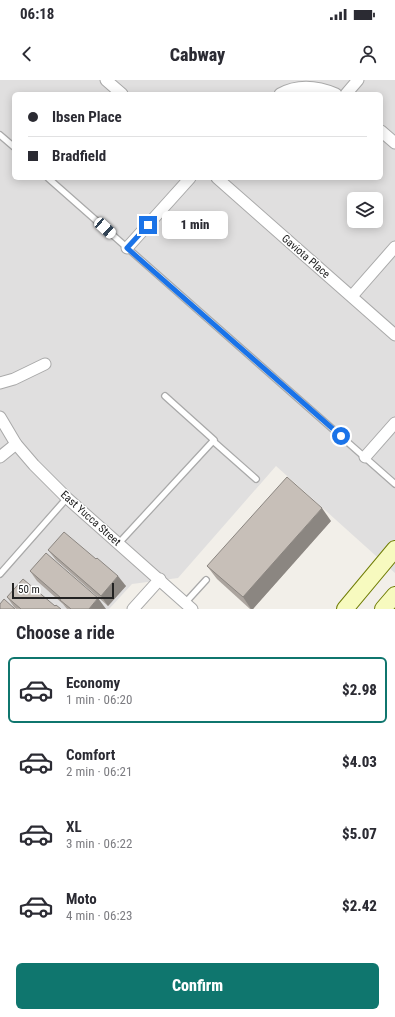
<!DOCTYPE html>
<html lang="en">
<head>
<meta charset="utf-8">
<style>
	:root { --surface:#fff; --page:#f2f2f3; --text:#2b2b33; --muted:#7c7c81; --line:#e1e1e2; --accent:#0f766e }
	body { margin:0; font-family:"Roboto Condensed",sans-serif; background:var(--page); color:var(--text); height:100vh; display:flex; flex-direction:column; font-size:15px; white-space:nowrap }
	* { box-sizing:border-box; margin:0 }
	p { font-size:13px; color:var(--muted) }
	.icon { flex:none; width:22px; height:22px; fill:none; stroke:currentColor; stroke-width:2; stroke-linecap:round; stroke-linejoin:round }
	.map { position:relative; height:529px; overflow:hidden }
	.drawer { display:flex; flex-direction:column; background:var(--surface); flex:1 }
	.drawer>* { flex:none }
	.top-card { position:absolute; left:12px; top:12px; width:371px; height:88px; border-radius:6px; box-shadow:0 2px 10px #0003; display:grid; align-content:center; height:88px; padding:0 16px; background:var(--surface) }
	.controls { position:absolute; left:347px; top:112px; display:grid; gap:8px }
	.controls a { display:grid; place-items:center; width:36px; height:36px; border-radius:6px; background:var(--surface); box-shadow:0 2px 10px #0003; font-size:20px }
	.scale { position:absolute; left:12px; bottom:10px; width:102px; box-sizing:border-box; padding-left:4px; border:2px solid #222; border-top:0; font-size:11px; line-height:14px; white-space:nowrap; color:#222; -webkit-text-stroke:3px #fff; paint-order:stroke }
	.end { position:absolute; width:18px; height:18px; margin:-9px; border:5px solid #1a73e8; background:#fff; box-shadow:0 0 0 2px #fff }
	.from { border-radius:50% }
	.bubble { position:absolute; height:28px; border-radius:6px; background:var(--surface); box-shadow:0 2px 10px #0003; font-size:13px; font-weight:800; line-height:28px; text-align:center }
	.car { position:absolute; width:12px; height:24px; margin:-12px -6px; border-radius:5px; box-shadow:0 0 3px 1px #0007; background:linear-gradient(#fff 24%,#345 0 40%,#fff 0 76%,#345 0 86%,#fff 0) }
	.top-card b { display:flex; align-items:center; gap:14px; height:38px; font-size:15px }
	.top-card b+b { border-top:1px solid var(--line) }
	.top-card i { width:10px; height:10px; background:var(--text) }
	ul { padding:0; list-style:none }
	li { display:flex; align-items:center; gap:12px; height:66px; margin:0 8px 6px; padding:0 8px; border:2px solid transparent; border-radius:6px }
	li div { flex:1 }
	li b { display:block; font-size:15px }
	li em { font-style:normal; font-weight:800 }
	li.active { border-color:var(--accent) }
	li>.icon { width:36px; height:36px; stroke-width:1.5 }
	h2 { padding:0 16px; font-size:18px; line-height:48px }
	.button { display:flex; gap:8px; margin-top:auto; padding:8px 16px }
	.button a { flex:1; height:46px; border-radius:6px; background:var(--accent); color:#fff; font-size:16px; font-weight:800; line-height:46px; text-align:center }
	.status { display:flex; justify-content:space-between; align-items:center; height:28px; padding:0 20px; background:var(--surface); direction:ltr }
	.status svg { height:11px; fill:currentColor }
	header { display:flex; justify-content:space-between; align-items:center; height:52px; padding:0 16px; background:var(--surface); font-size:18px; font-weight:800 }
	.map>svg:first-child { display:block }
	.residential { fill:#e0dfdf; fill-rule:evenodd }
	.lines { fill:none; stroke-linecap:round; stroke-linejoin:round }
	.lane-casing { stroke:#a9a9a9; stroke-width:8 }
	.street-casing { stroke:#a9a9a9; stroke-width:13 }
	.secondary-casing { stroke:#707d05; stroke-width:18 }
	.lane { stroke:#fff; stroke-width:5.5 }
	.street { stroke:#fff; stroke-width:11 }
	.secondary { stroke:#f7fabf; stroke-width:16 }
	.wall { fill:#aba49e }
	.shaded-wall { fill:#8b8681 }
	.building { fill:#c7bfb8; stroke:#8b8681 }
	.route { stroke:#1a73e8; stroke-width:5 }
	.labels { text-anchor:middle; stroke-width:3; stroke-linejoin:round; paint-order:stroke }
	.street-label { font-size:11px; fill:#222; stroke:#fff }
</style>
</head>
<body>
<div class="status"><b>06:18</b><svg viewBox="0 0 49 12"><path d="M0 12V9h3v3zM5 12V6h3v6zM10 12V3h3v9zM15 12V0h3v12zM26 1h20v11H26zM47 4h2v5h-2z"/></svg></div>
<header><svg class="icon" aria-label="back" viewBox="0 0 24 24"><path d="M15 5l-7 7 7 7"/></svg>Cabway<svg class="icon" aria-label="person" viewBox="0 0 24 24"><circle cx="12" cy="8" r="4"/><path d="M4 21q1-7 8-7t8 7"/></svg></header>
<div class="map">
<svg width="395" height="529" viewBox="0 0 395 529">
	<rect width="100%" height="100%" fill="#f2efe9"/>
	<path class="residential" d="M0 0H395V493L276 386 178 498 132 504 109 529H0ZM14 14H381V98H14ZM354 119H376V141H354Z"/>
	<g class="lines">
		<g class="lane-casing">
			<g id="lane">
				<path d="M0 55 14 67"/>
				<path d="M48 98 395 404"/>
				<path d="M213 361 256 399"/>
				<path d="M119 463 214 360 165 316"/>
				<path d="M0 494 67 418"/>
				<path d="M185 523 206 500"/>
			</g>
		</g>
		<g class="street-casing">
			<g id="street">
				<path d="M106 0 122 14"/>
				<path d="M280 14C298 4 317 6 336 14"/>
				<path d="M346 14 358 0"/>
				<path d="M381 51 395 63"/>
				<path d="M217 98 395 255"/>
				<path d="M127 168 190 98"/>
				<path d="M352 216 395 167"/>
				<path d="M0 303 14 299 45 284"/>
				<path d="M0 337 16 364 34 385 67 418 192 529"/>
				<path d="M0 377 16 364"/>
				<path d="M365 377 395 343"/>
				<path d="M133 529 160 499"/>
			</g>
		</g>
		<g class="secondary-casing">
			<g id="secondary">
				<path d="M345 529 395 469"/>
				<path d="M383 529 395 515"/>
			</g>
		</g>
		<use href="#lane" class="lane"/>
		<use href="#street" class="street"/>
		<use href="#secondary" class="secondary"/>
	</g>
	<g class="wall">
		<path d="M331 441 253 529H250L217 499 207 486Z"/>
		<path d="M48 470 126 506 108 526 56 480Z"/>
		<path d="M30 491 106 529H67L63 524 37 501Z"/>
		<path d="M7 517 55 526 61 529H16L14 527Z"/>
	</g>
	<g class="shaded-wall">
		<path d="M322 428 331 441 253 529H251L243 517Z"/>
		<path d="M118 496 126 506 108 526 101 516Z"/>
		<path d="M98 518 106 529H89Z"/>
	</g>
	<g class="building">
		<path d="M287 397 322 428 243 517 207 486Z"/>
		<path d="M64 452 96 479 97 478 118 496 101 516 48 470Z"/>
		<path d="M46 473 98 518 89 529H71L60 520 61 518 30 491Z"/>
		<path d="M23 499 55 526 56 525 61 529H21L7 517Z"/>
		<path d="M4 519 15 529H0V524Z"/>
	</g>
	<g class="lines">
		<path class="route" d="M148 145 127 168 341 356"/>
	</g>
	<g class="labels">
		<g class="street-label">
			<text transform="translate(306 176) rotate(41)" y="4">Gaviota Place</text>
			<text transform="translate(91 438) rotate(42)" y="4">East Yucca Street</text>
		</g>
	</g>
</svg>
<div class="controls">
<a><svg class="icon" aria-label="layers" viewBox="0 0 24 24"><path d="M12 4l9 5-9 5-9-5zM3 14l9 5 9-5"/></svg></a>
</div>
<div class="scale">50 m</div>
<i class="end from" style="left:341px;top:356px"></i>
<i class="end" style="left:148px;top:145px"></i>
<div class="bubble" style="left:162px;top:131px;width:66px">1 min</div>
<i class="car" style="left:105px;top:148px;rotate:132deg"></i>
<div class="top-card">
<b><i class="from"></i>Ibsen Place</b>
<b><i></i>Bradfield</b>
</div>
</div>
<section class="drawer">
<h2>Choose a ride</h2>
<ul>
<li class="active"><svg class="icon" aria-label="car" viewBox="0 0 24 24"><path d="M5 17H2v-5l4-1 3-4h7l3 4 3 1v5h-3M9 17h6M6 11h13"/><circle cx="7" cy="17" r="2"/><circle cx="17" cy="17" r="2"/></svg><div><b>Economy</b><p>1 min · 06:20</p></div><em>$2.98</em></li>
<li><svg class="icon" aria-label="car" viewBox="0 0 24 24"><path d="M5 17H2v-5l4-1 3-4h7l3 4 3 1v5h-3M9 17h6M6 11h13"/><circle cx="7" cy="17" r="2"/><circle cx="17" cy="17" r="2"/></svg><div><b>Comfort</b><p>2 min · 06:21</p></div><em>$4.03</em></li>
<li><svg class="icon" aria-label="car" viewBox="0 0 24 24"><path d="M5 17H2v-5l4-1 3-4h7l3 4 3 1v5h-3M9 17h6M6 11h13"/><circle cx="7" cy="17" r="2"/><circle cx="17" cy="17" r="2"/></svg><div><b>XL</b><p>3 min · 06:22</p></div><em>$5.07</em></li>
<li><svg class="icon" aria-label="car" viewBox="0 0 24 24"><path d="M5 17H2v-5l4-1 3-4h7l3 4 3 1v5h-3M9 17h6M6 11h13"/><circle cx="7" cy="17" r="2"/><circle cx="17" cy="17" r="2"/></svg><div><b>Moto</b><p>4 min · 06:23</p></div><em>$2.42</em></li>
</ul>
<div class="button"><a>Confirm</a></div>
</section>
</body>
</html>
